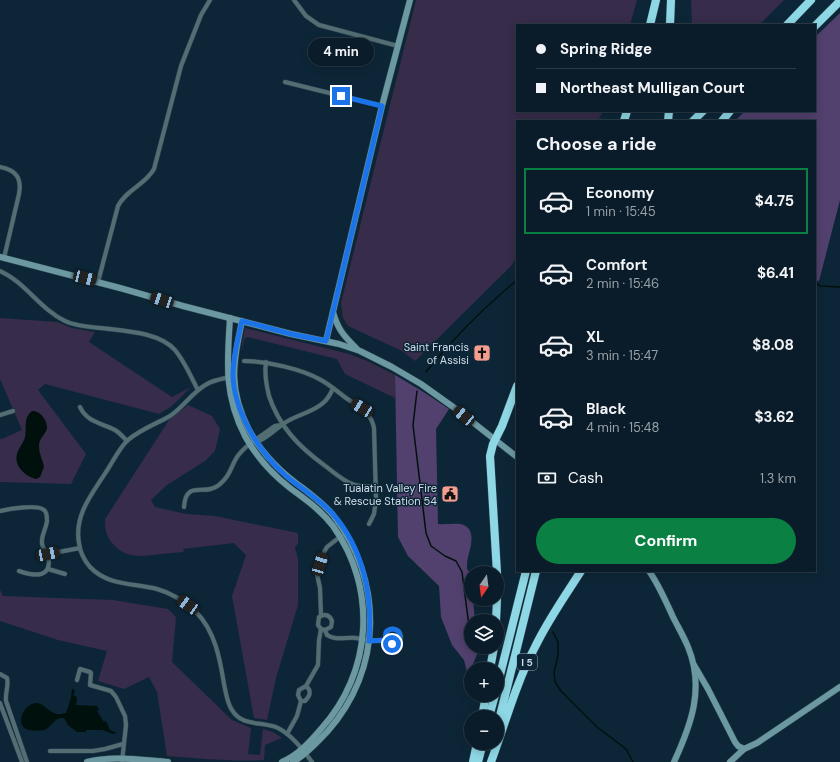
<!DOCTYPE html>
<html lang="en">
<head>
<meta charset="utf-8">
<style>
	:root { --surface:#0a1c29; --page:#132531; --text:#f1f3f6; --muted:#99a1a8; --line:#2a3a46; --accent:#0b8043 }
	body { margin:0; font-family:"DM Sans",sans-serif; background:var(--page); color:var(--text); height:100vh; display:flex; flex-direction:column; font-size:15px; white-space:nowrap }
	* { box-sizing:border-box; margin:0 }
	p { font-size:13px; color:var(--muted) }
	.icon { flex:none; width:22px; height:22px; fill:none; stroke:currentColor; stroke-width:2; stroke-linecap:round; stroke-linejoin:round }
	.map { position:relative; flex:1; overflow:hidden }
	.sheet { position:absolute; left:516px; top:120px; width:300px; height:452px; display:flex; flex-direction:column; background:var(--surface); border-radius:0px; box-shadow:0 2px 10px #0003,0 0 0 1px var(--line) }
	.sheet>* { flex:none }
	.banner { position:absolute; left:516px; top:24px; width:300px; height:88px; border-radius:0px; box-shadow:0 2px 10px #0003,0 0 0 1px var(--line); display:grid; align-content:center; height:88px; padding:0 20px; background:var(--surface) }
	.needle { width:26px; rotate:194deg }
	.tools { position:absolute; left:464px; top:566px; display:grid; gap:8px }
	.tools a { display:grid; place-items:center; width:40px; height:40px; border-radius:50%; background:var(--surface); box-shadow:0 2px 10px #0003,0 0 0 1px var(--line); font-size:20px }
	.end { position:absolute; width:18px; height:18px; margin:-9px; border:5px solid #1a73e8; background:#fff; box-shadow:0 0 0 2px #fff }
	.from { border-radius:50% }
	.bubble { position:absolute; height:28px; border-radius:14px; background:var(--surface); box-shadow:0 2px 10px #0003,0 0 0 1px var(--line); font-size:13px; font-weight:700; line-height:28px; text-align:center }
	.car { position:absolute; width:12px; height:24px; margin:-12px -6px; border-radius:5px; box-shadow:0 0 3px 1px #0007; background:linear-gradient(#222 24%,#8ab4d8 0 40%,#222 0 76%,#8ab4d8 0 86%,#222 0) }
	.banner b { display:flex; align-items:center; gap:14px; height:38px; font-size:15px }
	.banner b+b { border-top:1px solid var(--line) }
	.banner i { width:10px; height:10px; background:var(--text) }
	ul { padding:0; list-style:none }
	li { display:flex; align-items:center; gap:12px; height:66px; margin:0 8px 6px; padding:0 12px; border:2px solid transparent; border-radius:0px }
	li div { flex:1 }
	li b { display:block; font-size:15px }
	li em { font-style:normal; font-weight:700 }
	li.current { border-color:var(--accent) }
	li>.icon { width:36px; height:36px; stroke-width:1.5 }
	h2 { padding:0 20px; font-size:18px; line-height:48px }
	.pay { display:flex; align-items:center; gap:10px; height:44px; padding:0 20px; font-size:15px }
	.pay p { margin-inline-start:auto }
	.button { display:flex; gap:8px; margin-top:auto; padding:8px 20px }
	.button a { flex:1; height:46px; border-radius:24px; background:var(--accent); color:#fff; font-size:16px; font-weight:700; line-height:46px; text-align:center }
	.map>svg:first-child { display:block }
	.green { fill:#372c4a }
	.forest { fill:#52416e }
	.water { fill:#00110d }
	.lines { fill:none; stroke-linecap:round; stroke-linejoin:round }
	.stream { stroke:#00110d; stroke-width:1.5 }
	.street-casing { stroke:#2c4454; stroke-width:5 }
	.secondary-casing { stroke:#2c4454; stroke-width:7 }
	.highway-casing { stroke:#2c4454; stroke-width:9 }
	.street { stroke:#526e73; stroke-width:4 }
	.secondary { stroke:#6b98a1; stroke-width:6 }
	.highway { stroke:#8ed7e4; stroke-width:8 }
	.route { stroke:#1a73e8; stroke-width:5 }
	.labels { text-anchor:middle; stroke-width:3; stroke-linejoin:round; paint-order:stroke }
	.shield { fill:#0d2637; stroke:#96a8b5; stroke-width:1 }
	.shield-label { font-size:10px; font-weight:bold; fill:#d0dfeb }
	.poi-label { font-size:11px; fill:#d0dfeb; stroke:#0d2637; text-anchor:end }
</style>
</head>
<body>
<div class="map">
<svg width="840" height="762" viewBox="0 0 840 762">
	<rect width="100%" height="100%" fill="#0d2637"/>
	<g class="green">
		<path d="M416 0H637L630 25H517V111H603L598 121H517V257L511 266 415 361 402 351 348 326 343 318 341 303Z"/>
		<path d="M691 0H784L759 25H692Z"/>
		<path d="M0 318 57 322 72 328 95 332 89 342 172 397 191 387 172 406 159 414 45 384 38 390 86 454 71 484 0 482V439H2L22 430 0 379Z"/>
		<path d="M245 328 349 354 365 360 395 375V398L345 374 337 359 248 337 245 338 241 352Z"/>
		<path d="M188 405 212 416 220 429 215 451 205 461 167 485 151 500 155 507 186 514 215 516 298 533V543L295 548 298 559V605L276 678 267 720 254 718 232 596 246 555 234 543 183 549 184 552C176 553 169 553 162 554 144 556 127 560 113 544 106 536 105 529 105 519L169 420Z"/>
		<path d="M0 590 3 596 113 600 168 609 176 617 172 662 232 720 251 728 248 754 260 755 263 729 273 732 282 738 265 745 264 760C234 762 197 758 167 756L157 692 149 677 124 689 98 681 107 651 58 640 0 621Z"/>
	</g>
	<g class="forest">
		<path d="M840 13V200L819 281 815 280V121H735L745 111H815V37Z"/>
		<path d="M395 375 425 393 449 409 436 429 438 524C445 525 453 523 460 524 477 527 471 546 468 557 467 561 467 565 467 569L471 574V599H473L475 621H471V647H477L478 652 468 676 464 660 452 645 441 617 439 586 408 556 398 537Z"/>
	</g>
	<g class="water">
		<path d="M32 411C40 410 48 421 47 429 45 435 39 438 39 446 39 454 43 460 44 467L40 477 36 479C24 476 12 464 18 451 20 446 24 442 25 437 27 427 23 418 32 411Z"/>
		<path d="M72 689H73L75 691 73 695 77 697 76 705 97 706 99 710 97 711 104 722 106 721 110 730 117 733 113 734 102 730H86V732H77L68 725 64 718C55 717 52 726 45 730 39 731 31 731 26 729 16 724 23 707 32 704 42 700 46 710 54 713 58 715 62 714 66 713L71 698Z"/>
	</g>
	<g class="lines">
		<g class="stream">
			<path d="M815 282 820 286 840 287"/>
			<path d="M426 372C455 336 482 309 517 280"/>
			<path d="M417 391 413 425 426 533 431 546 445 556 456 561 462 572 469 626"/>
			<path d="M553 632 558 642V655L554 673 555 682 561 691 597 727 626 749 633 762"/>
		</g>
		<g class="street-casing">
			<g id="street">
				<path d="M294 0 306 16 319 25 398 46"/>
				<path d="M285 82 382 106"/>
				<path d="M0 167C16 170 22 178 19 194L4 258"/>
				<path d="M0 271C25 282 40 309 65 321 75 326 89 327 101 328 124 331 159 332 175 350 185 362 191 377 198 390"/>
				<path d="M98 282 118 206C127 189 145 185 154 169L181 66 201 15 210 0"/>
				<path d="M244 361C266 361 302 369 321 380 330 385 338 392 346 398 359 407 371 412 374 428L376 499 374 514 369 524"/>
				<path d="M266 362C264 374 266 384 269 396 279 426 298 446 324 465 343 479 350 489 376 486"/>
				<path d="M230 377C222 379 214 380 207 384 192 392 184 407 170 416 156 424 141 429 128 440 119 448 113 462 106 472 92 494 74 515 79 543 80 552 84 560 90 567 108 586 134 583 157 589 172 593 185 602 196 612 215 631 220 659 224 684 226 693 227 703 232 710 242 727 262 721 278 728 292 735 303 750 312 762"/>
				<path d="M80 407C87 422 101 423 115 430 120 433 123 437 127 441"/>
				<path d="M0 415 13 411"/>
				<path d="M255 440 275 426 281 425"/>
				<path d="M184 507C186 479 204 497 219 485 231 475 230 468 237 457 241 451 247 446 252 442 256 440 257 441 261 440 269 436 276 429 283 424 295 415 312 413 323 403 328 399 331 393 333 388"/>
				<path d="M0 511C9 509 37 504 44 510 47 512 47 517 47 521 46 529 41 536 42 543 42 547 45 550 48 554L80 548"/>
				<path d="M48 569 65 574"/>
				<path d="M19 571C36 577 53 578 48 554"/>
				<path d="M321 616 320 588 317 574 324 552 327 547 341 536"/>
				<circle cx="393" cy="637" r="8"/>
				<path d="M325 630 331 627 332 621C330 615 324 613 319 617L318 625 321 629 325 630 327 635C336 641 346 637 356 638 366 640 375 642 386 640"/>
				<path d="M0 674 7 678C9 685 5 693 6 701L27 762"/>
				<path d="M77 680 80 669 90 672 91 673 90 685 111 691 116 697 125 716 126 725 122 762"/>
				<path d="M306 686C312 691 310 696 305 701H301L298 695 299 690 306 686 318 665 319 640 321 629"/>
				<path d="M0 703 22 762"/>
				<path d="M287 734 297 716 301 701"/>
				<path d="M50 751H93L105 749 123 744"/>
			</g>
		</g>
		<g class="secondary-casing">
			<g id="secondary">
				<path d="M0 257 120 288 183 306 291 334 339 344 360 351 392 367 421 384 456 409 517 457"/>
				<path d="M333 312C338 330 344 336 357 349"/>
				<path d="M230 318C227 363 224 395 245 436 256 456 272 474 290 488 306 500 321 510 333 526 378 589 372 673 321 729 310 742 298 755 282 762"/>
				<path d="M242 321C233 364 228 389 249 430 262 454 281 473 304 489 314 497 325 505 333 515 384 581 383 669 327 732 316 743 307 754 293 762"/>
				<path d="M326 341 382 106 410 0"/>
				<path d="M649 571C659 585 666 602 673 617 678 627 684 637 688 647 705 688 691 725 674 762"/>
				<path d="M694 665 708 689 735 742 738 746 744 749"/>
				<path d="M87 762C113 755 141 760 168 762"/>
				<path d="M730 762 744 749 757 743 840 687"/>
			</g>
		</g>
		<g class="highway-casing">
			<g id="highway">
				<path d="M650 25 656 0"/>
				<path d="M670 25 671 0"/>
				<path d="M787 25 811 0"/>
				<path d="M815 26 840 1"/>
				<path d="M624 121 627 111"/>
				<path d="M668 121 669 111"/>
				<path d="M693 121 703 111"/>
				<path d="M722 121 730 111"/>
				<path d="M497 573 490 456 493 444 502 426 517 386"/>
				<path d="M496 621 497 599"/>
				<path d="M490 669 494 647"/>
				<path d="M497 687 526 571"/>
				<path d="M482 717 486 695"/>
				<path d="M489 717 495 695"/>
				<path d="M497 728 536 571"/>
				<path d="M473 762 477 743"/>
				<path d="M478 762 483 743"/>
				<path d="M491 762C505 724 516 683 535 647 548 620 565 596 581 571"/>
			</g>
		</g>
		<use href="#street" class="street"/>
		<use href="#secondary" class="secondary"/>
		<use href="#highway" class="highway"/>
	</g>
	<g class="lines">
		<path class="route" d="M341 96 382 106 326 341 291 334 242 321C238 339 233 357 233 375 234 411 258 451 285 475 300 488 318 498 332 513 363 548 373 595 369 641L386 640V632C390 628 395 628 399 632L400 640 396 643 392 644"/>
	</g>
	<defs>
		<g id="church-square" transform="scale(0.9)"><rect x="-9" y="-9" width="18" height="18" rx="4" fill="#f59d8e" stroke="#0d2637"/><path d="M-1.2-6h2.4v3.5h3.3v2.4h-3.3V6h-2.4V-.1h-3.3v-2.4h3.3Z" fill="#111"/></g>
		<g id="civic-square" transform="scale(0.9)"><rect x="-9" y="-9" width="18" height="18" rx="4" fill="#f59d8e" stroke="#0d2637"/><path d="M-.6-6.5H3V-4.5H.6V-3L4-1V1h2V6H-6V1h2V-1L-.6-3ZM-1.2 2.5V6h2.4V2.5Z" fill="#111"/></g>
	</defs>
	<g fill-rule="evenodd">
		<use href="#church-square" x="482" y="353"/>
		<use href="#civic-square" x="450" y="494"/>
	</g>
	<g class="labels">
		<rect class="shield" x="517" y="654" width="20" height="16" rx="3"/>
		<g class="shield-label">
			<text x="527" y="666">I 5</text>
		</g>
		<g class="poi-label">
			<text x="469" y="351">Saint Francis<tspan x="469" dy="13">of Assisi</tspan></text>
			<text x="437" y="492">Tualatin Valley Fire<tspan x="437" dy="13">&amp; Rescue Station 54</tspan></text>
		</g>
	</g>
</svg>
<div class="tools">
<a><svg class="needle" viewBox="-14 -14 28 28"><path d="M0-13l5 13h-10z" fill="#e53935"/><path d="M0 13l5-13h-10z" fill="#99a1a8"/></svg></a>
<a><svg class="icon" aria-label="layers" viewBox="0 0 24 24"><path d="M12 4l9 5-9 5-9-5zM3 14l9 5 9-5"/></svg></a>
<a>+</a>
<a>−</a>
</div>
<i class="end from" style="left:392px;top:644px"></i>
<i class="end" style="left:341px;top:96px"></i>
<div class="bubble" style="left:308px;top:38px;width:66px">4 min</div>
<i class="car" style="left:85px;top:278px;rotate:104deg"></i>
<i class="car" style="left:162px;top:300px;rotate:288deg"></i>
<i class="car" style="left:362px;top:408px;rotate:301deg"></i>
<i class="car" style="left:464px;top:416px;rotate:309deg"></i>
<i class="car" style="left:48px;top:554px;rotate:79deg"></i>
<i class="car" style="left:320px;top:564px;rotate:17deg"></i>
<i class="car" style="left:188px;top:605px;rotate:305deg"></i>
<div class="banner">
<b><i class="from"></i>Spring Ridge</b>
<b><i></i>Northeast Mulligan Court</b>
</div>
<section class="sheet">
<h2>Choose a ride</h2>
<ul>
<li class="current"><svg class="icon" aria-label="car" viewBox="0 0 24 24"><path d="M5 17H2v-5l4-1 3-4h7l3 4 3 1v5h-3M9 17h6M6 11h13"/><circle cx="7" cy="17" r="2"/><circle cx="17" cy="17" r="2"/></svg><div><b>Economy</b><p>1 min · 15:45</p></div><em>$4.75</em></li>
<li><svg class="icon" aria-label="car" viewBox="0 0 24 24"><path d="M5 17H2v-5l4-1 3-4h7l3 4 3 1v5h-3M9 17h6M6 11h13"/><circle cx="7" cy="17" r="2"/><circle cx="17" cy="17" r="2"/></svg><div><b>Comfort</b><p>2 min · 15:46</p></div><em>$6.41</em></li>
<li><svg class="icon" aria-label="car" viewBox="0 0 24 24"><path d="M5 17H2v-5l4-1 3-4h7l3 4 3 1v5h-3M9 17h6M6 11h13"/><circle cx="7" cy="17" r="2"/><circle cx="17" cy="17" r="2"/></svg><div><b>XL</b><p>3 min · 15:47</p></div><em>$8.08</em></li>
<li><svg class="icon" aria-label="car" viewBox="0 0 24 24"><path d="M5 17H2v-5l4-1 3-4h7l3 4 3 1v5h-3M9 17h6M6 11h13"/><circle cx="7" cy="17" r="2"/><circle cx="17" cy="17" r="2"/></svg><div><b>Black</b><p>4 min · 15:48</p></div><em>$3.62</em></li>
</ul>
<div class="pay"><svg class="icon" aria-label="cash" viewBox="0 0 24 24"><path d="M3 7h18v10H3z"/><circle cx="12" cy="12" r="2"/></svg>Cash<p>1.3 km</p></div>
<div class="button"><a>Confirm</a></div>
</section>
</div>
</body>
</html>
